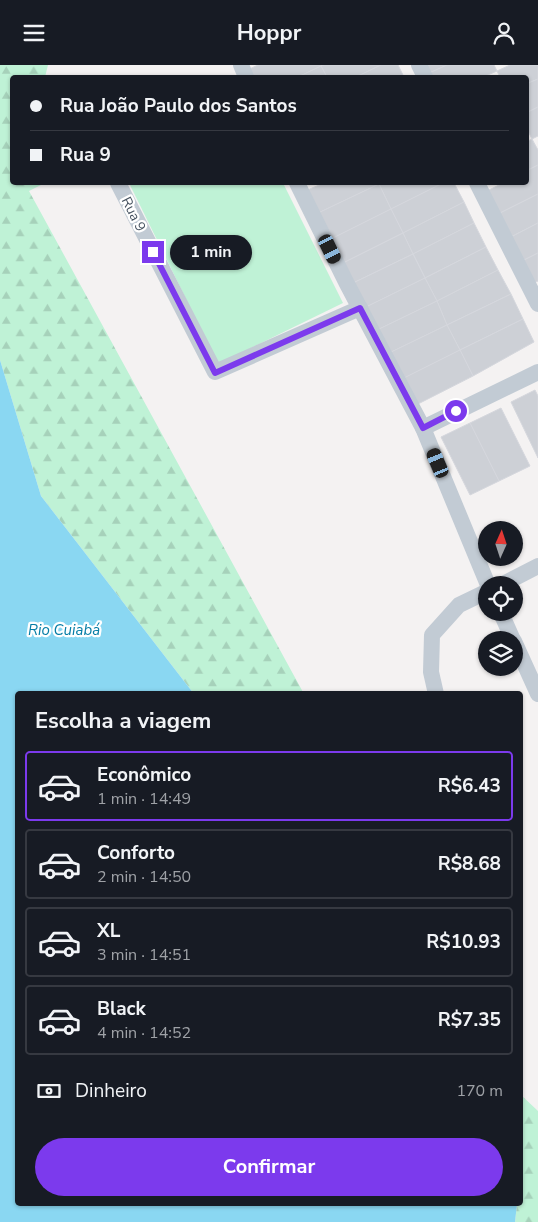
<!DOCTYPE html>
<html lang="pt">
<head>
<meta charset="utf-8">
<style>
	:root { --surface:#171b24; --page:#242831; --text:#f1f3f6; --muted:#9ea1a6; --line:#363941; --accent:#7c3aed }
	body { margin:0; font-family:"Nunito Sans",sans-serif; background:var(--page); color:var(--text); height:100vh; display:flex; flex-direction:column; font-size:19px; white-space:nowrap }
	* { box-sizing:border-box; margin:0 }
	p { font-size:16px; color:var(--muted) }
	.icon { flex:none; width:28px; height:28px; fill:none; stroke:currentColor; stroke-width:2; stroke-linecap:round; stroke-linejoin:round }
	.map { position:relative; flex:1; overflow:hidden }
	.drawer { position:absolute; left:15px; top:626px; width:508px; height:515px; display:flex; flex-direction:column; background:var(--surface); border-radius:5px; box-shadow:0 1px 4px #0004 }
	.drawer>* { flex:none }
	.top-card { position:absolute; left:10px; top:10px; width:519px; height:110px; border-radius:5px; box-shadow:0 1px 4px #0004; display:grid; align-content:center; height:110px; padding:0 20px; background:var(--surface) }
	.needle { width:32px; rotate:3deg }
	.controls { position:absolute; left:478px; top:456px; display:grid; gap:10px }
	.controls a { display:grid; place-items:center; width:45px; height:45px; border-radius:50%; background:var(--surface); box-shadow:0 1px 4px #0004; font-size:25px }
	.end { position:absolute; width:22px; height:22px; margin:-11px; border:6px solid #7c3aed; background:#fff; box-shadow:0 0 0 2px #fff }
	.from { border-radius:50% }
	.bubble { position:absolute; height:35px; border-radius:18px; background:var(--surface); box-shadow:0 1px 4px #0004; font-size:16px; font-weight:700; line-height:35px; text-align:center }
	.car { position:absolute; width:15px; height:30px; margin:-15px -8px; border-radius:6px; box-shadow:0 0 4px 1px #0007; background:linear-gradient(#222 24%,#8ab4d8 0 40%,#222 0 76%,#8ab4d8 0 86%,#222 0) }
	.top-card b { display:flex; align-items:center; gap:18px; height:48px; font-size:19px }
	.top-card b+b { border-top:1px solid var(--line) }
	.top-card i { width:12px; height:12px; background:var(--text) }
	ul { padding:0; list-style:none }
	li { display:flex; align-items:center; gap:15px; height:70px; margin:0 10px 8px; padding:0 10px; border:2px solid var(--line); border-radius:5px }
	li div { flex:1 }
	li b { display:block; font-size:19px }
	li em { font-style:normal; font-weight:700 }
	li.on { border-color:var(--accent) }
	li>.icon { width:45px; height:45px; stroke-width:1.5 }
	h2 { padding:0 20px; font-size:22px; line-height:60px }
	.pay { display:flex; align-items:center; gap:12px; height:55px; padding:0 20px; font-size:19px }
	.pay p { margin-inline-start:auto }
	.primary-button { display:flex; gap:10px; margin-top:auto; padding:10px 20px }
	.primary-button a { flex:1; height:58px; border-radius:30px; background:var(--accent); color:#fff; font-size:20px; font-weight:700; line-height:58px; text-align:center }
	header { display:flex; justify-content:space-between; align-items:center; height:65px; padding:0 20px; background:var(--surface); font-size:22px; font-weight:700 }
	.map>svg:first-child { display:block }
	.forest { fill:url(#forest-firs) }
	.pitch { fill:#bff2d6 }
	.water { fill:#8ad7f2 }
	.building { fill:#cdd0d6; stroke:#d5d7dd }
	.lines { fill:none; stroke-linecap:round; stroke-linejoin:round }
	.minor { stroke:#c2cbd4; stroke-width:16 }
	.route { stroke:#7c3aed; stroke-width:6 }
	.labels { text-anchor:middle; stroke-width:4.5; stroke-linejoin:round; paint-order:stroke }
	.street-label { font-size:14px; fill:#485461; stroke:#fff }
	.water-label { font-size:15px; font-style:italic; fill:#057da6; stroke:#fff }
</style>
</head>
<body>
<header><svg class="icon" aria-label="menu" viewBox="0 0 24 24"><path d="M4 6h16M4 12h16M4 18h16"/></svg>Hoppr<svg class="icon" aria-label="person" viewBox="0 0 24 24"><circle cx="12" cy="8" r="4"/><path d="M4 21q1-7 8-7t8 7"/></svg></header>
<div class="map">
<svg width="538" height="1157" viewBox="0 0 538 1157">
	<defs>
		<pattern id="forest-firs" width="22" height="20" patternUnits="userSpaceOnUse" patternTransform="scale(1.25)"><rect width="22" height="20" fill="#bff2d6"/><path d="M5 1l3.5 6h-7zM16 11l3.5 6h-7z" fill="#a6d1ba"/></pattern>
	</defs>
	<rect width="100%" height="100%" fill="#f4f2f2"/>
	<g class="forest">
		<path d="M0 0H48L45 12H12V118H45L29 126 304 629H194L41 431 0 295Z"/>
		<path d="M520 1029 538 1046V1157H515L517 1139H520L522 1082 520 1081Z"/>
	</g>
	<path class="pitch" d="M129 118H283L343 238 218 299Z"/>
	<path class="water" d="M0 295 41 431 194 629H18V1139H517L515 1157H0Z"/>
	<g class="building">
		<path d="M258 0H321V1L298 12H248L245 6Z"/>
		<path d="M324 0H381L356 12H327L321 1Z"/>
		<path d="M381 0H398L404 12H356Z"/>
		<path d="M423 0H447L427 9Z"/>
		<path d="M447 0H494L497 6 483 12H429L427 9Z"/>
		<path d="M510 0H538V14L526 19V12H500L497 6Z"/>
		<path d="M321 1 327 12H298Z"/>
		<path d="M538 14V42L526 48V19Z"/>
		<path d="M538 42V71L532 74 526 62V48Z"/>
		<path d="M532 74 538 85V100L526 106V77Z"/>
		<path d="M538 100V129L496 150 485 127 503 118H526V106Z"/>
		<path d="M324 118H378L379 119 316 149 305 126Z"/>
		<path d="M382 118H443L391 144 379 119Z"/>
		<path d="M443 118H454L464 137 403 168 391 144Z"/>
		<path d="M379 119 391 144 329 175 316 149Z"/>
		<path d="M538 129V158L509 173 496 150Z"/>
		<path d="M464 137 474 158 413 189 403 168Z"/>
		<path d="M391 144 403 168 341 199 329 175Z"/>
		<path d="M474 158 486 182 425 213 413 189Z"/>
		<path d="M538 158V188L520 197 509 173Z"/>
		<path d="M403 168 413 189 351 219 341 199Z"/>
		<path d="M486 182 498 205 437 236 425 213Z"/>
		<path d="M538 188V216L531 219 520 197Z"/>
		<path d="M413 189 425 213 364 243 351 219Z"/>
		<path d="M498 205 511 229 447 260 437 236Z"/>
		<path d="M425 213 437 236 375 266 364 243Z"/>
		<path d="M511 229 523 254 460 285 447 260Z"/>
		<path d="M437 236 447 260 387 289 375 266Z"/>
		<path d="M523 254 534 277 473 311 460 285Z"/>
		<path d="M447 260 460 285 400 315 387 289Z"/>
		<path d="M460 285 473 311 414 341 400 315Z"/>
		<path d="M535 325 538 331V393L511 337Z"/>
		<path d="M501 343 530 401 499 416 470 358Z"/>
		<path d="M470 358 499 416 470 430 441 372Z"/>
	</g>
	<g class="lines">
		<g class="minor">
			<path d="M241 0 246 12"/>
			<path d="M419 0 425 12"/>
			<path d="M118 118 215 307 360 243"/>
			<path d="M297 118 346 217 423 363 488 520"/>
			<path d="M477 118 538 239"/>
			<path d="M423 363 538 307"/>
			<path d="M501 520 538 501"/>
			<path d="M501 548 513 575"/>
			<path d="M514 576 538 629"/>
			<path d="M436 629 431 607 432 570 459 540 486 527"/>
		</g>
	</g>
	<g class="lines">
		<path class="route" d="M153 187 215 308 360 243 423 363 456 346"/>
	</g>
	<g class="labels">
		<g class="street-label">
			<text transform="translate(134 149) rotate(63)" y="5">Rua 9</text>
		</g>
		<g class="water-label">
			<text x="64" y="570">Rio Cuiabá</text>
		</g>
	</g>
</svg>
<div class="controls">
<a><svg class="needle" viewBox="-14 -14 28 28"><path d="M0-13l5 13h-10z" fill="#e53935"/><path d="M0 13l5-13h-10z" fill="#9ea1a6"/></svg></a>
<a><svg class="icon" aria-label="locate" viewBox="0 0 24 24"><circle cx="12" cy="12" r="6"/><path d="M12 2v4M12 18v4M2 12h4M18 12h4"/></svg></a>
<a><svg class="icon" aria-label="layers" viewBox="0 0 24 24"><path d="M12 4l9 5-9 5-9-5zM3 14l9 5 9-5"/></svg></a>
</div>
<i class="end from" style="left:456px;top:346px"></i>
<i class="end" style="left:153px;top:187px"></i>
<div class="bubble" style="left:170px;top:170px;width:82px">1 min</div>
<i class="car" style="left:330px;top:184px;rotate:154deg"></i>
<i class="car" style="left:438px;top:398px;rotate:337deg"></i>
<div class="top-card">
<b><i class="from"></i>Rua João Paulo dos Santos</b>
<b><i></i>Rua 9</b>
</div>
<section class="drawer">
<h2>Escolha a viagem</h2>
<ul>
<li class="on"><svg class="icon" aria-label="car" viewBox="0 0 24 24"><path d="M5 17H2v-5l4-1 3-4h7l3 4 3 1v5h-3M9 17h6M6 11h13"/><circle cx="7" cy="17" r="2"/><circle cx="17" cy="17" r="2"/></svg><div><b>Econômico</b><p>1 min · 14:49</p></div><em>R$6.43</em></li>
<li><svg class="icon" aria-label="car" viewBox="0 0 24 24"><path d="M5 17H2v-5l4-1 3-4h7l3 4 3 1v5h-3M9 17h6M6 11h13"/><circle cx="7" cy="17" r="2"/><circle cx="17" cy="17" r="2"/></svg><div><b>Conforto</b><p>2 min · 14:50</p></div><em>R$8.68</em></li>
<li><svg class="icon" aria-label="car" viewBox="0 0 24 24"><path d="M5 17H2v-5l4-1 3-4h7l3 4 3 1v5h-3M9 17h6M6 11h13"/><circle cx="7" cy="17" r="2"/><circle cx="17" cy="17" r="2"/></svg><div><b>XL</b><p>3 min · 14:51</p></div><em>R$10.93</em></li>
<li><svg class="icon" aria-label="car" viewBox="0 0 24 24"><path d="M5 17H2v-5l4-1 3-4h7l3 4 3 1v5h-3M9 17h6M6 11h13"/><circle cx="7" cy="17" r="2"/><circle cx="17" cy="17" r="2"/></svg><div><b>Black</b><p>4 min · 14:52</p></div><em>R$7.35</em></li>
</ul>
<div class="pay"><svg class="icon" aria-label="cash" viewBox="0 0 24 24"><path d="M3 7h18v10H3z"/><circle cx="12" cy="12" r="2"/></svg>Dinheiro<p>170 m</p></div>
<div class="primary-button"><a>Confirmar</a></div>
</section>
</div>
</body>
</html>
